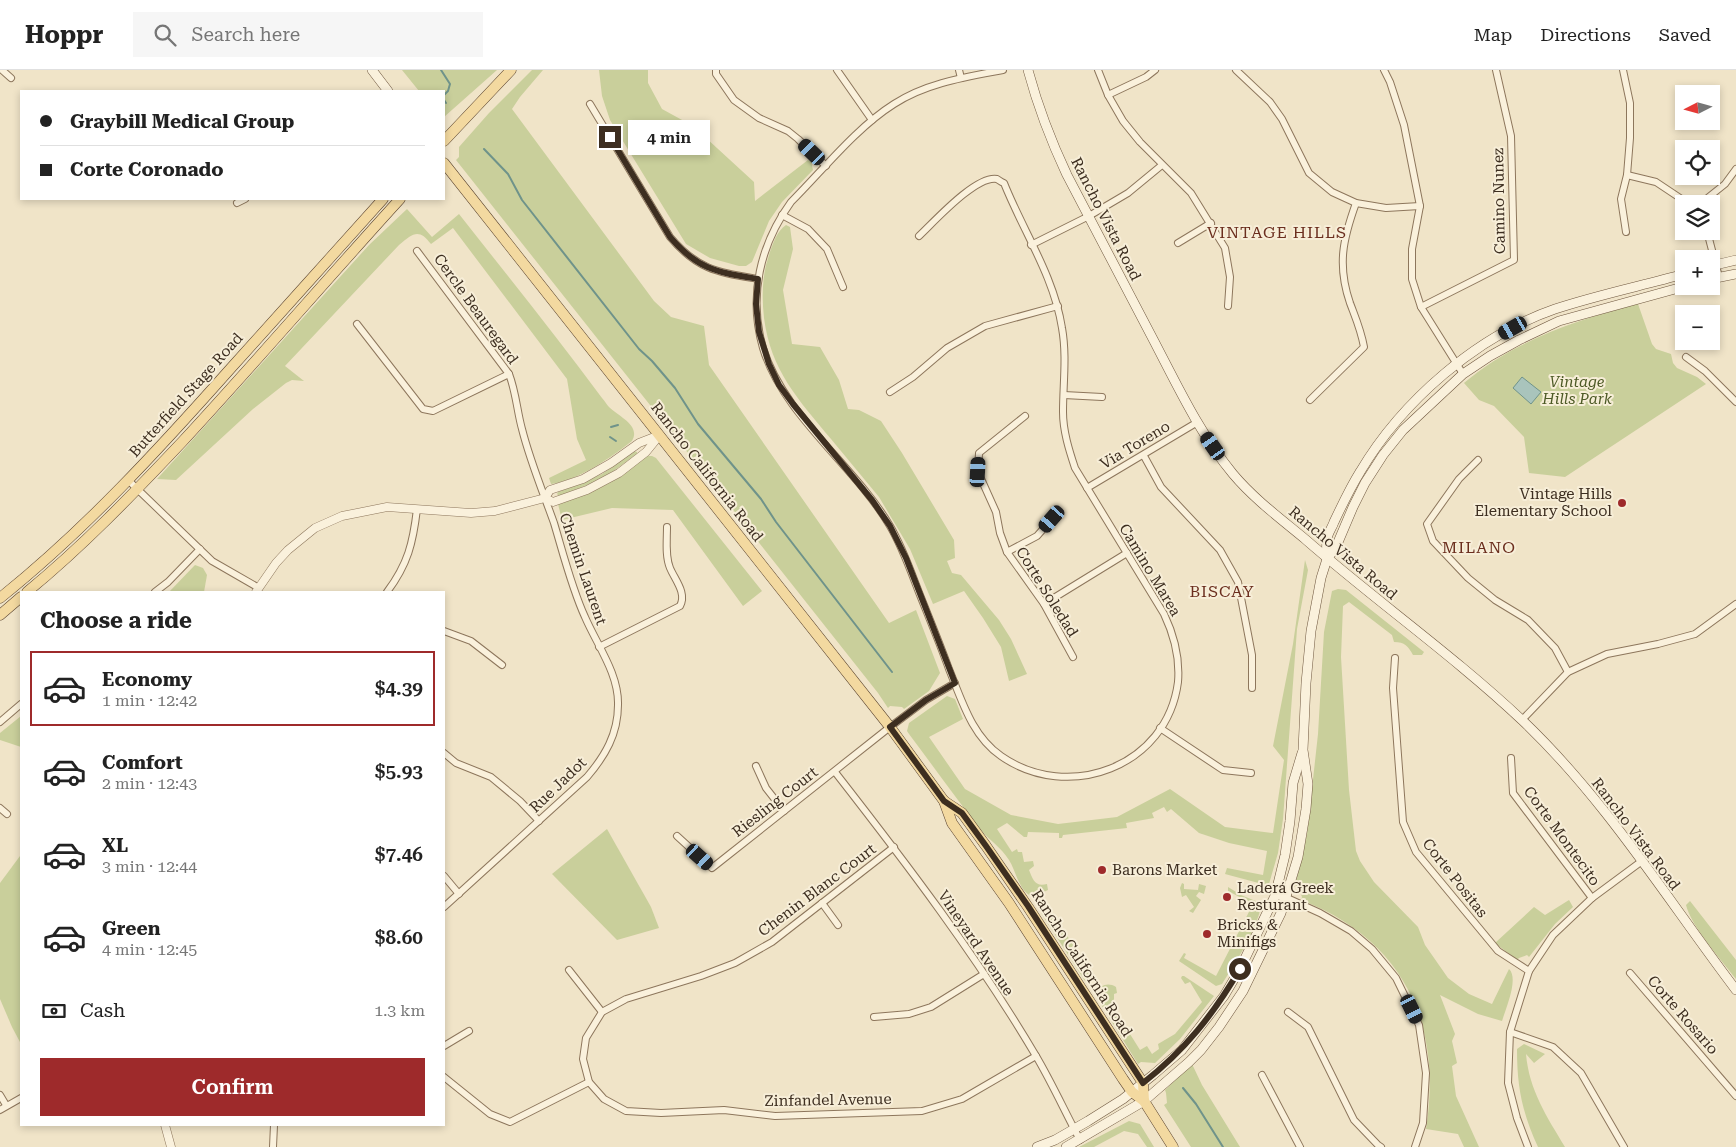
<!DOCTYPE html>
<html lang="en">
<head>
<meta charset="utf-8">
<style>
	:root { --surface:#fff; --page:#f6f6f6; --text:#222; --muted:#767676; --line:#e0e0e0; --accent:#9e2a2b }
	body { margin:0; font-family:"Roboto Serif",serif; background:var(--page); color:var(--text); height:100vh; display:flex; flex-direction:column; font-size:19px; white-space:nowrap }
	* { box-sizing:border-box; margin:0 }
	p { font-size:16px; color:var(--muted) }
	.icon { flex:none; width:28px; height:28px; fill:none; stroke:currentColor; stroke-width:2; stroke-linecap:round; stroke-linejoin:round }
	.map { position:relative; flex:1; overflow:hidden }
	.details { position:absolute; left:20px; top:521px; width:425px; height:535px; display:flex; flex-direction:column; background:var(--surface); border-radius:0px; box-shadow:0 2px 8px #0003 }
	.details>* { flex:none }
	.banner { position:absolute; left:20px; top:20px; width:425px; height:110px; border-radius:0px; box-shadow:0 2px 8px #0003; display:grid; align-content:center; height:110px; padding:0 20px; background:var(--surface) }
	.needle { width:32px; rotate:264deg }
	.fabs { position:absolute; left:1675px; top:15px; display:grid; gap:10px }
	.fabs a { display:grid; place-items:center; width:45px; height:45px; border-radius:0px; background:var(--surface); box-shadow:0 2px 8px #0003; font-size:25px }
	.end { position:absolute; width:22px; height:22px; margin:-11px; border:6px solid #3d2e20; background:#fff; box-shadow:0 0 0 2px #fff }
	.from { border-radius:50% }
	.bubble { position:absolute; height:35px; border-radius:0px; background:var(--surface); box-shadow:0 2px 8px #0003; font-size:16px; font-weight:600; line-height:35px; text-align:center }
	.car { position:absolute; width:15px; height:30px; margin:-15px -8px; border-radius:6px; box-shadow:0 0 4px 1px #0007; background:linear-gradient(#222 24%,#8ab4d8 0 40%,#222 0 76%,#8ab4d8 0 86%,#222 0) }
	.banner b { display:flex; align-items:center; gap:18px; height:48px; font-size:19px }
	.banner b+b { border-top:1px solid var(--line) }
	.banner i { width:12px; height:12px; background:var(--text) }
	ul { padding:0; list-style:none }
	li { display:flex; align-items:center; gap:15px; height:75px; margin:0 10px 8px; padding:0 10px; border:2px solid transparent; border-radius:0px }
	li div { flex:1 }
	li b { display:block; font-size:19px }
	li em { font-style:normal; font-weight:600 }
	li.active { border-color:var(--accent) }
	li>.icon { width:45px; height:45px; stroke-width:1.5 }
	h2 { padding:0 20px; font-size:22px; line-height:60px }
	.pay { display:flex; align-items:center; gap:12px; height:55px; padding:0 20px; font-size:19px }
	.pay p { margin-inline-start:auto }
	.primary-button { display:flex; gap:10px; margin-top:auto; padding:10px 20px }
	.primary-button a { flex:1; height:58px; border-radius:0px; background:var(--accent); color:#fff; font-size:20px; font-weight:600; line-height:58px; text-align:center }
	header { display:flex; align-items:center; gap:30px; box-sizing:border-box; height:70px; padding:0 25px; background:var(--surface); border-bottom:1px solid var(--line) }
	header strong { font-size:24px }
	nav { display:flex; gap:28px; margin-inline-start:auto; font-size:18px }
	.search { width:350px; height:45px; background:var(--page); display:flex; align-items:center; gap:12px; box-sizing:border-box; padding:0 18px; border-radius:0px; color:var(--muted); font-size:19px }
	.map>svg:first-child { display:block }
	.green { fill:#c9cf9b }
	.water { fill:#a9c4bc; stroke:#6f938a }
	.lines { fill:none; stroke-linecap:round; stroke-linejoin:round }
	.stream { stroke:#6f938a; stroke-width:2 }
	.minor-casing { stroke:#8d765c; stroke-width:8 }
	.tertiary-casing { stroke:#8d765c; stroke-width:9 }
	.secondary-casing { stroke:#6f573f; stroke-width:10 }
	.primary-casing { stroke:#5b4430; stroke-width:11 }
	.minor { stroke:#faf1dc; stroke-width:6 }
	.tertiary { stroke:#faf1dc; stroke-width:8 }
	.secondary { stroke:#faf1dc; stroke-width:9 }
	.primary { stroke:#f3d9a0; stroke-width:10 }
	.route { stroke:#3d2e20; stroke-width:6 }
	.poi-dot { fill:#9e2a2b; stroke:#f7eed8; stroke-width:2 }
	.labels { text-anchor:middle; stroke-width:4; stroke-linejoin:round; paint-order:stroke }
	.street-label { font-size:15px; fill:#3d2e20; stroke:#f7eed8 }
	.park-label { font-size:15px; font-style:italic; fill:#4d5a26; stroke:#f7eed8 }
	.poi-label { font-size:15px; fill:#3d2e20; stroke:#f7eed8; text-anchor:start }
	.neighbourhood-label { font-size:16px; letter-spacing:1px; fill:#6b2e1e; stroke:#f7eed8 }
</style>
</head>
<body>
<header>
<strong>Hoppr</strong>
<div class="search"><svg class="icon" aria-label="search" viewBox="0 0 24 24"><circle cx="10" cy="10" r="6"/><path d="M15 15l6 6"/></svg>Search here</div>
<nav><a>Map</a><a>Directions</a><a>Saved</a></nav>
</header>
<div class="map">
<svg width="1736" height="1077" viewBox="0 0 1736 1077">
	<rect width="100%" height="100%" fill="#f0e4c8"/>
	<g class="green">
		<path d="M402 0H497L444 47V21H419Z"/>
		<path d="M532 0H543L520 27 512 39 654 231 671 247 704 256 709 295 889 553 916 540 940 603 929 621 904 639 902 637 890 636 888 638 878 623 456 90 459 87V77L489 43Z"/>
		<path d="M599 0H648V13L662 39 693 56 754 112 755 131 808 90 811 91 813 100 782 132 769 151 752 192 746 196H739L710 188 686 174 610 50 602 26Z"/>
		<path d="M407 139 432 167 459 144C507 205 556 266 602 328 605 331 607 335 609 337 619 347 641 355 632 371 612 387 577 411 551 414L549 408 586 390 577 369 567 309 453 158 431 174C419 158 413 163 399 175L285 296 304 311 292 310 286 313 253 339 176 410 157 409 369 175Z"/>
		<path d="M786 155 790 157 793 179 783 220 792 274 820 277 839 310 848 339 859 340 881 351 902 383 954 470 955 488 947 491 952 503 961 505 999 550 1011 569 1027 604 1009 611 1001 577 983 548 964 521 933 534 910 479 879 427C863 408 847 388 831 369 798 329 771 301 764 248 762 230 762 212 766 195 770 182 775 162 786 155Z"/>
		<path d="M1638 234 1652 274 1656 279 1671 284 1673 293 1677 298 1697 307 1706 314 1565 407 1529 403 1524 367 1494 336 1479 330 1464 313C1513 271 1576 250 1638 234Z"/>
		<path d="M634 381 637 382V384L604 408 565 424 559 426 557 424 558 422 602 404Z"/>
		<path d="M646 386H652L656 388 762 521 743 536 673 440 612 438 562 450 558 434 595 420 611 412Z"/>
		<path d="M1305 490 1308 500 1297 559 1283 749 1278 783 1269 814 1266 815 1225 804 1227 798 1263 805 1267 781 1229 773 1199 763 1171 739 1167 742 1164 737 1152 743 1154 748 1126 753 1127 758 1063 765 1062 768H1059V763L1028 762 1027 767H1024L1007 753 997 759 1012 782 1017 779 1018 782H1022L1024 792 1033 791 1034 796 1029 800C1033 810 1035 817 1047 814L1048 820 1033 827C1019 822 1016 801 1009 790 1001 777 989 770 980 759 956 728 933 696 909 664L907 661 909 653 947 626 955 629 963 649 929 667 965 719 1011 745 1058 754 1117 747 1170 719 1225 757 1273 763 1284 690 1273 676 1293 574Z"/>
		<path d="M195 495 203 498 207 505 204 522H169Z"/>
		<path d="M1338 519 1346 520 1424 582 1422 585H1413C1408 576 1405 572 1394 572L1392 565 1349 532 1343 536 1341 587 1349 720 1356 781 1360 791 1374 812 1418 857 1425 875 1448 908 1469 924 1492 934 1509 899C1519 908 1506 938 1502 951L1478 944 1440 925 1455 964 1452 971 1457 993 1452 996 1456 1026 1479 1077H1464L1458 1064 1426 1059C1443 954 1403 869 1301 830L1302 827 1298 817 1295 815 1307 764 1318 664 1324 562 1332 521Z"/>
		<path d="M21 646V677L0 670V663Z"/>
		<path d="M607 759 651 837 659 858 617 870 552 804Z"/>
		<path d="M20 786H21V974L12 957 0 929V813Z"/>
		<path d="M1182 813 1184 814V819L1198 820 1199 814 1206 816 1204 824 1199 822 1196 826 1201 830 1193 843 1189 841 1194 837 1186 825 1182 827 1180 818Z"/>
		<path d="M1228 817 1241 825 1258 832 1261 836C1257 859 1235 894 1222 914L1216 916 1179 891 1184 883 1186 884 1184 888 1216 906 1253 834 1228 821Z"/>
		<path d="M1569 830 1573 837 1555 854 1529 887 1527 885 1519 888 1517 890 1495 873 1534 837 1545 845Z"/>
		<path d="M1690 831 1736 890V909C1722 891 1691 856 1686 835Z"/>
		<path d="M1045 832 1090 901 1095 909 1089 912 1085 911 1041 843V835Z"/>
		<path d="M1182 906H1184L1214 926 1180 969 1155 993 1141 992 1138 994 1097 928 1095 922C1101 915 1108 912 1116 917L1117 923 1114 924V935L1119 936 1115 940 1140 980 1147 976 1152 984 1159 979 1158 974 1175 964 1202 932 1190 912 1185 914 1181 908Z"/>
		<path d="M1524 974 1545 984 1534 993 1526 984C1529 1020 1547 1047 1565 1077H1538C1522 1042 1517 1017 1517 979Z"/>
		<path d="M1192 994 1202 1015 1240 1077H1191L1164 1035 1167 1033 1166 1023 1165 1020Z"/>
		<path d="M1129 1051 1140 1054 1154 1077H1147L1138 1064 1124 1061 1094 1077H1079Z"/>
	</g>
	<path class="water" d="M1522 307 1541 322 1531 334 1513 318Z"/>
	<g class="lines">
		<g class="stream">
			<path d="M441 0 450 14 448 21 444 25"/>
			<path d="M444 30 446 33"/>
			<path d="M484 79 508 104 522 130 639 279 652 291 675 318 698 354 761 429 776 452 892 602"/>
			<path d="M611 357 618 355"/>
			<path d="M610 367 616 371"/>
			<path d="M1183 1018 1196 1034 1223 1077"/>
		</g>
		<g class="minor-casing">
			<g id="minor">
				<path d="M2 0 11 8"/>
				<path d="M716 0V4L734 30 759 48 788 61 798 69 826 96"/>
				<path d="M837 0 872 50"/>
				<path d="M959 0 961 8"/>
				<path d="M1098 0 1108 25 1123 51 1140 72 1191 123 1225 178 1230 207 1228 236"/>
				<path d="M1236 0 1270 32 1282 49 1309 103 1332 122 1356 133 1386 138 1420 136"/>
				<path d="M1384 0 1390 12 1404 55 1420 136 1412 179V209L1421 237 1463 304"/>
				<path d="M1623 0 1630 33V68L1627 105 1621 129 1626 162"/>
				<path d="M1108 25 1146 7 1155 0"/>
				<path d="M590 34 670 167C698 200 717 202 758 209"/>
				<path d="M1627 105 1656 112 1689 134"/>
				<path d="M237 133 245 129"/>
				<path d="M1700 134 1725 114 1736 99"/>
				<path d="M782 145 808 159 827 179 843 217"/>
				<path d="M1707 161 1719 207"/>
				<path d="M919 166C934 152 976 105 997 109 999 110 1001 112 1004 113 1023 161 1054 206 1062 258 1067 286 1063 314 1063 342 1063 361 1069 380 1075 398L1164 544C1174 565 1180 588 1178 612 1167 697 1068 733 1001 686 972 666 962 631 949 599 940 574 930 550 920 525 911 502 903 478 890 456 855 396 783 345 763 278 748 226 760 175 791 132 823 100 856 58 894 34 926 13 966 7 1003 0"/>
				<path d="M1178 173 1211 153"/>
				<path d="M1031 175 1089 146 1128 123 1162 95"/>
				<path d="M417 181 509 304C516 322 517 341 522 359 530 391 543 422 554 453 563 483 572 519 585 547 597 575 619 604 618 635 618 664 605 686 587 707L444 837"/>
				<path d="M1421 237 1514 190 1511 66 1496 0"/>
				<path d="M357 254 423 339 433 341 509 304"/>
				<path d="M1686 287 1705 301 1736 332"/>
				<path d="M890 322 913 307 947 278 985 256 1058 236"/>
				<path d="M1064 325 1102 327"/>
				<path d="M1310 330 1364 277C1361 260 1356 249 1350 233 1337 195 1343 169 1356 133"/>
				<path d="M1025 346 979 383 978 402 996 442 1000 463 1007 482 1044 534 1073 587"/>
				<path d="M1144 386 1161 417 1220 480 1238 512 1252 585V618"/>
				<path d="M1478 390 1459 409 1427 454 1433 471 1468 508 1495 530 1528 550 1555 578 1568 602"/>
				<path d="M128 410 212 491 259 518"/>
				<path d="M1087 418 1196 353"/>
				<path d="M1007 482 1037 466 1052 449"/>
				<path d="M155 522 168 512 200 479"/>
				<path d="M387 522C408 494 413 473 417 439"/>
				<path d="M1044 534 1127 483"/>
				<path d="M444 561 471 571 502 595"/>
				<path d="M599 577 680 536C687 523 675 510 670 498 665 486 667 470 667 457"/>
				<path d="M1395 588 1393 618 1403 752 1416 782 1498 881 1529 901"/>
				<path d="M1522 650 1568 602 1607 584 1658 574 1695 564 1736 534"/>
				<path d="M0 652 21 634"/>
				<path d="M1160 658 1223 700 1251 703"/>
				<path d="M444 683 456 693 491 707 520 731 539 751"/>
				<path d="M1511 688 1513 723 1592 828"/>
				<path d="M756 696 766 718 784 741"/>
				<path d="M835 702C906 793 977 886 1036 986 1052 1013 1065 1042 1080 1070"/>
				<path d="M0 738 7 744"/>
				<path d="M677 766 712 798 890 657 926 630 955 613"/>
				<path d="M894 777 772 872 735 893 701 906 626 929 602 942 586 968 583 989 589 1012 604 1029 626 1041 661 1043 724 1040 775 1046 922 1041 962 1029 1036 986"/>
				<path d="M444 806 459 824"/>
				<path d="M1275 826 1287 828 1320 843 1351 861 1372 879 1396 908 1419 955 1426 1003 1423 1053 1415 1077"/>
				<path d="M822 833 838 855"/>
				<path d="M569 900 602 942"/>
				<path d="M1630 903 1736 1026"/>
				<path d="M1288 942 1308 957 1354 1050 1378 1075 1381 1077"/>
				<path d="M874 947 909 944 931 937 984 904"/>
				<path d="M1510 962 1553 977 1581 1003 1624 1077"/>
				<path d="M444 976 469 961"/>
				<path d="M1262 1005 1300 1077"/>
				<path d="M444 1007 490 1044 510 1052 589 1012"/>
				<path d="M0 1025 6 1035"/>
				<path d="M0 1040 21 1028"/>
				<path d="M273 1077 274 1055"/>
				<path d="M1528 1077 1517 1048 1508 1013 1510 962 1529 901 1553 865 1592 828 1642 791"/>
			</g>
		</g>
		<g class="tertiary-casing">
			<g id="tertiary">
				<path d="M545 428 550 420 583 409 611 393 639 373 657 366"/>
				<path d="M256 522 276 493 288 480 315 458 342 446 387 437 471 443 495 441 545 428 553 432 587 420 619 403 646 382 659 366"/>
				<path d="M165 1055 171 1077"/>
			</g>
		</g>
		<g class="secondary-casing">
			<g id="secondary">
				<path d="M372 0 388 21"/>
				<path d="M1028 0C1038 37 1051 71 1067 105 1096 160 1125 216 1154 271 1178 317 1200 364 1233 404 1254 429 1281 449 1305 469 1376 531 1454 586 1523 651 1606 730 1667 829 1736 920"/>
				<path d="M1711 196 1736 190"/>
				<path d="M1711 209 1736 204"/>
				<path d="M1327 489C1327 483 1326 476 1327 470 1327 464 1332 458 1334 452 1342 435 1350 418 1360 402 1402 331 1477 266 1555 239 1597 225 1641 216 1684 204"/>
				<path d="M1037 1077 1055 1070 1088 1051 1123 1029 1153 1005 1182 980 1224 926 1240 899 1275 826 1285 785 1290 751 1293 713 1302 683"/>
				<path d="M1066 1077 1144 1031 1189 992 1201 980 1219 957 1243 921 1281 843 1298 787 1306 739 1308 714 1303 680 1306 613 1311 561 1321 508 1327 489 1336 477 1353 437 1365 413 1383 385 1403 360 1463 304 1490 286 1519 270 1559 251 1686 216"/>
			</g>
		</g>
		<g class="primary-casing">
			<g id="primary">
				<path d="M444 71 511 0"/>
				<path d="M444 93 890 657 944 731 952 753 1009 833 1123 1009 1132 1022 1144 1031 1173 1077"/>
				<path d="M27 522C83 476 132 425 182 372 256 292 327 209 400 129"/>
				<path d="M0 528C85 460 159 379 231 298 282 242 332 185 383 129"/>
				<path d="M0 545 21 527"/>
				<path d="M944 731 962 743 986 776 1028 837 1143 1013 1144 1031"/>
			</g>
		</g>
		<use href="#minor" class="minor"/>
		<use href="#tertiary" class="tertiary"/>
		<use href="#secondary" class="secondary"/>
		<use href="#primary" class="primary"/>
	</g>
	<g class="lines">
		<path class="route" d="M610 67 670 167C698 200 717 202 758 209L756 234 759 262 769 294 779 315 793 334 872 430 890 456 906 488 955 613 926 630 890 657 944 731 962 743 986 776 1028 836 1143 1013C1185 980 1213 945 1240 899"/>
	</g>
	<g class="poi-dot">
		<circle cx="1622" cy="433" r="5"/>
		<circle cx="1102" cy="800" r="5"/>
		<circle cx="1227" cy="827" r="5"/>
		<circle cx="1207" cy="864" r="5"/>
	</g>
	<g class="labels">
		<g class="street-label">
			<text transform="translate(1499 131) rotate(-91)" y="5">Camino Nunez</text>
			<text transform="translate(1106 149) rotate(63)" y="5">Rancho Vista Road</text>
			<text transform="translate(476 239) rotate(54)" y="5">Cercle Beauregard</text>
			<text transform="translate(186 325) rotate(-48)" y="5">Butterfield Stage Road</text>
			<text transform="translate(1135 375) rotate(-31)" y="5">Via Toreno</text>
			<text transform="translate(707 402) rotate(52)" y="5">Rancho California Road</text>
			<text transform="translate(1343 483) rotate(40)" y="5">Rancho Vista Road</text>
			<text transform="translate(583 499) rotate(71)" y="5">Chemin Laurent</text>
			<text transform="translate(1150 500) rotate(59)" y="5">Camino Marea</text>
			<text transform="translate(1047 522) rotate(58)" y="5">Corte Soledad</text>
			<text transform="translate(558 715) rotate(-44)" y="5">Rue Jadot</text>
			<text transform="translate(775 732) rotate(-38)" y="5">Riesling Court</text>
			<text transform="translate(1636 764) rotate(53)" y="5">Rancho Vista Road</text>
			<text transform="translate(1562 766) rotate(54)" y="5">Corte Montecito</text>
			<text transform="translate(1455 808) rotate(52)" y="5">Corte Positas</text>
			<text transform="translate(817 820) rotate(-37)" y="5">Chenin Blanc Court</text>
			<text transform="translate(976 873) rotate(56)" y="5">Vineyard Avenue</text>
			<text transform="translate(1082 893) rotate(57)" y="5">Rancho California Road</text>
			<text transform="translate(1683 945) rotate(49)" y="5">Corte Rosario</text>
			<text transform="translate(828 1030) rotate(-1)" y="5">Zinfandel Avenue</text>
		</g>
		<g class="park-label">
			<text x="1577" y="317">Vintage<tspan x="1577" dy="17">Hills Park</tspan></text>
		</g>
		<g class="poi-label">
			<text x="1612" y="429" text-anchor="end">Vintage Hills<tspan x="1612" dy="17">Elementary School</tspan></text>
			<text x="1112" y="805">Barons Market</text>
			<text x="1237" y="823">Laderá Greek<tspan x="1237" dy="17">Resturant</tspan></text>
			<text x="1217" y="860">Bricks &amp;<tspan x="1217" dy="17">Minifigs</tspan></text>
		</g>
		<g class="neighbourhood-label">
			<text x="1277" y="168">VINTAGE HILLS</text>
			<text x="1479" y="483">MILANO</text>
			<text x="1222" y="527">BISCAY</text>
		</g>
	</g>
</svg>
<div class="fabs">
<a><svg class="needle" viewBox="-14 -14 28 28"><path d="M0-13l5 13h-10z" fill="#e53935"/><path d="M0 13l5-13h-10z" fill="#767676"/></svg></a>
<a><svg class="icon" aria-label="locate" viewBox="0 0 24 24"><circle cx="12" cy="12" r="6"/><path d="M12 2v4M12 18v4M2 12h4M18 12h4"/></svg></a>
<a><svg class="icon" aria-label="layers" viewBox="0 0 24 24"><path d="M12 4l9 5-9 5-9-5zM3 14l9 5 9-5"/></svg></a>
<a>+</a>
<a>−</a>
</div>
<i class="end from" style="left:1240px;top:899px"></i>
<i class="end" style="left:610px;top:67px"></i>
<div class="bubble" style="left:628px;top:50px;width:82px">4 min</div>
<i class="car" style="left:812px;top:82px;rotate:314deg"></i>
<i class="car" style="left:1513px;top:258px;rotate:240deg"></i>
<i class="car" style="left:1213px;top:376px;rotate:325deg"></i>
<i class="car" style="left:978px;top:402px;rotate:3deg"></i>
<i class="car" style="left:1052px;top:449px;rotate:221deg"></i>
<i class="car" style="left:700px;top:787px;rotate:132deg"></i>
<i class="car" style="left:1412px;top:939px;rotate:154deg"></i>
<div class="banner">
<b><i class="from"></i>Graybill Medical Group</b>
<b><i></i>Corte Coronado</b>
</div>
<section class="details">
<h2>Choose a ride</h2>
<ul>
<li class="active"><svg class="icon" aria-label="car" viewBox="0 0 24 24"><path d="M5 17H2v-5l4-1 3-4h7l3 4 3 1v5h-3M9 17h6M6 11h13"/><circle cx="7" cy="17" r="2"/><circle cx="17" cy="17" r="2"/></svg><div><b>Economy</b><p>1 min · 12:42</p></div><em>$4.39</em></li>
<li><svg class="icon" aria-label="car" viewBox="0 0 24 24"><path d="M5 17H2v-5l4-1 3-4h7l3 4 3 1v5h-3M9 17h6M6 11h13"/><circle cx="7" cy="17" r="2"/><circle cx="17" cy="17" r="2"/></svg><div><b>Comfort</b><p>2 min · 12:43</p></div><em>$5.93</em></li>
<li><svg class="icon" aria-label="car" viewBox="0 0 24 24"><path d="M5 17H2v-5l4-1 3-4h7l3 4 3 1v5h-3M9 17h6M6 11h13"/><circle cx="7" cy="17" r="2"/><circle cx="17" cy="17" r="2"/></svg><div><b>XL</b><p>3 min · 12:44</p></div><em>$7.46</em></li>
<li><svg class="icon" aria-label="car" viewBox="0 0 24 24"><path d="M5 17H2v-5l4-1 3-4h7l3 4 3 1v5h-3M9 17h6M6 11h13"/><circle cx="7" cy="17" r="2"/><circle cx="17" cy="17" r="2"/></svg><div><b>Green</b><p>4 min · 12:45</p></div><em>$8.60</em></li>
</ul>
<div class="pay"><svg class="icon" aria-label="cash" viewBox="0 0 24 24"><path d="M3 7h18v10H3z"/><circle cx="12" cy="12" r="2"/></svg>Cash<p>1.3 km</p></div>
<div class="primary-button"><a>Confirm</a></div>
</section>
</div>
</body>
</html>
